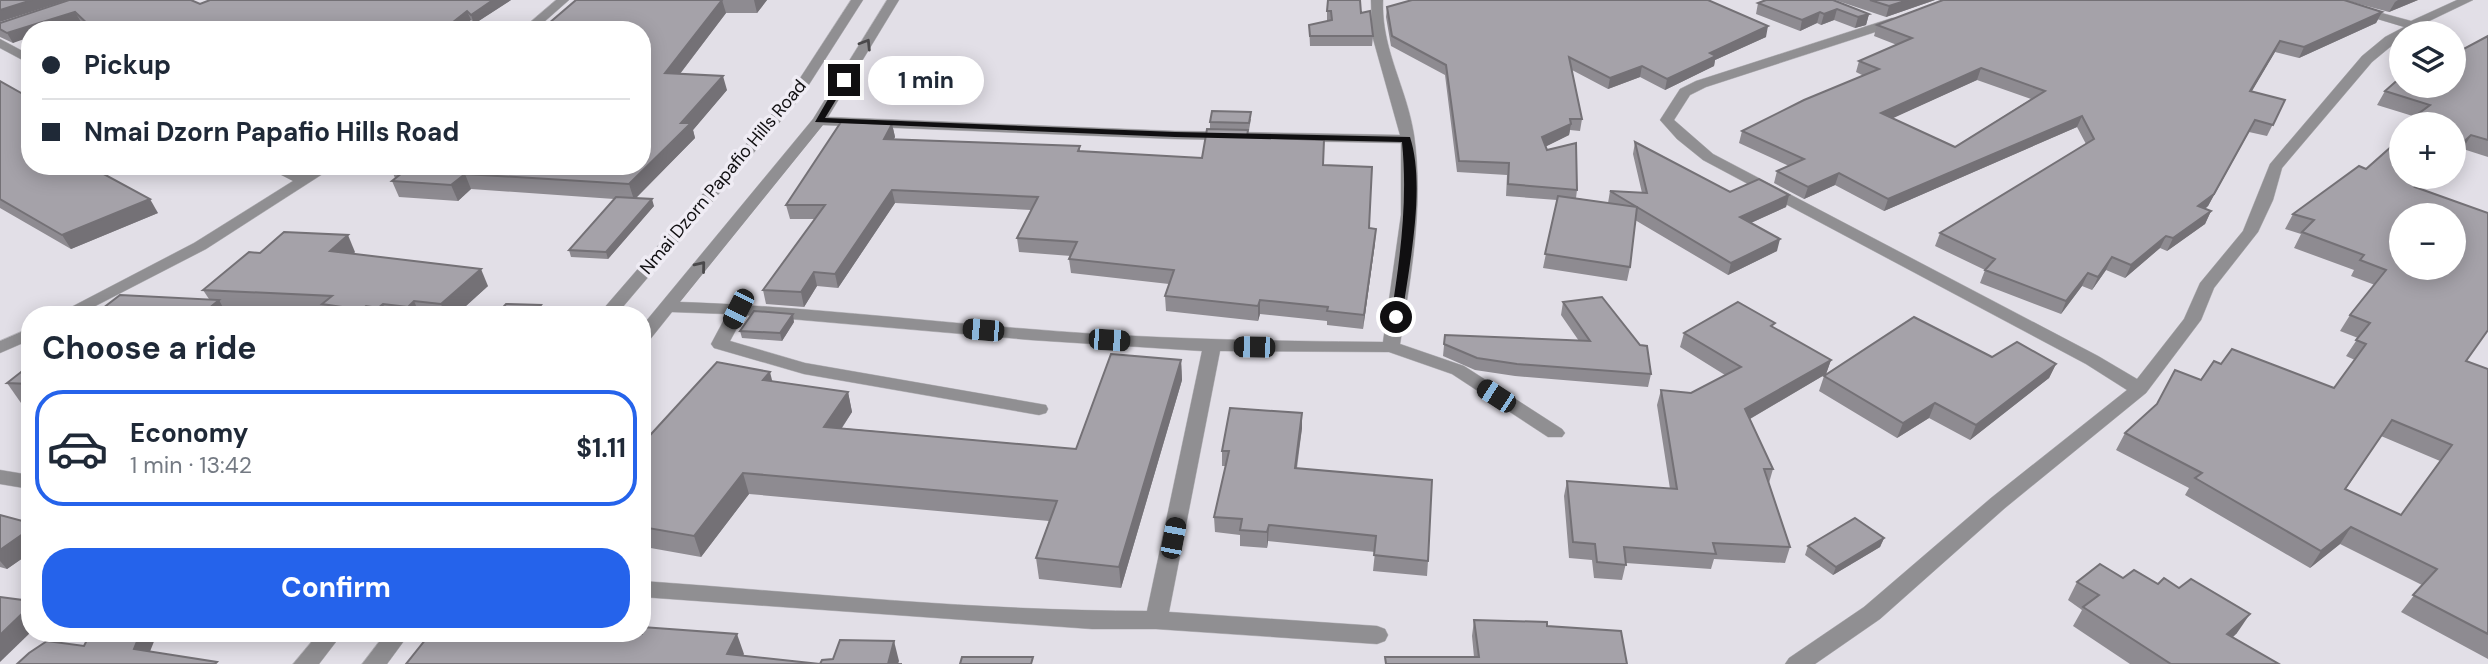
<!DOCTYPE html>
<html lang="en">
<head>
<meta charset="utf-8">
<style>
	:root { --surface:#fff; --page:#f6f6f7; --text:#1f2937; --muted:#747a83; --line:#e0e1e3; --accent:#2563eb }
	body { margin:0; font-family:"DM Sans",sans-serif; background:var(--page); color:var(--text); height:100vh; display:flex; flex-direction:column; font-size:26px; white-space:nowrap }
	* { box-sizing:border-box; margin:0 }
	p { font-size:23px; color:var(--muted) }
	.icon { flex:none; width:38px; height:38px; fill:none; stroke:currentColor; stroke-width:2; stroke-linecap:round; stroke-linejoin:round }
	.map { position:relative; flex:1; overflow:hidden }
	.panel { position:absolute; left:21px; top:306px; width:630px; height:336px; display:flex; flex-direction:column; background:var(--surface); border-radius:28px; box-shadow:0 4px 18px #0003 }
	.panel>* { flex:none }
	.top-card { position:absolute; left:21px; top:21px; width:630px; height:154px; border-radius:28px; box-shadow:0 4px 18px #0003; display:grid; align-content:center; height:154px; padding:0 21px; background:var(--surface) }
	.tools { position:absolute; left:2389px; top:21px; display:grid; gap:14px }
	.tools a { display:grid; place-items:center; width:77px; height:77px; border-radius:50%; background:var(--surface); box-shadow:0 4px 18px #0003; font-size:35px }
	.end { position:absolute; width:32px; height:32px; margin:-16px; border:9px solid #100f11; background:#fff; box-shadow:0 0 0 4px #fff }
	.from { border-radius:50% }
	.bubble { position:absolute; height:49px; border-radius:24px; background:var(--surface); box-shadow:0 4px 18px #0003; font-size:23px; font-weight:700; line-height:49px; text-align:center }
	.car { position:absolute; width:21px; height:42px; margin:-21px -10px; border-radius:9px; box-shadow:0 0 5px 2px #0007; background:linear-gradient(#222 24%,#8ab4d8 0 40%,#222 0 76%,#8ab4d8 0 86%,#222 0) }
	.top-card b { display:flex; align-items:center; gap:24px; height:66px; font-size:26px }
	.top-card b+b { border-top:2px solid var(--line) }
	.top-card i { width:18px; height:18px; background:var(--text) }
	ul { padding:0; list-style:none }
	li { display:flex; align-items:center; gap:21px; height:116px; margin:0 14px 10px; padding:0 7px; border:4px solid transparent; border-radius:28px }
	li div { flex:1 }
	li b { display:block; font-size:26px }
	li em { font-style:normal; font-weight:700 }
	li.active { border-color:var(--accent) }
	li>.icon { width:63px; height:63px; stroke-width:1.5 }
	h2 { padding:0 21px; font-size:32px; line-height:84px }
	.button { display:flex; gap:14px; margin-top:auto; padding:14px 21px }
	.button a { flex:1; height:80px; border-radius:28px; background:var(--accent); color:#fff; font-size:28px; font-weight:700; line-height:80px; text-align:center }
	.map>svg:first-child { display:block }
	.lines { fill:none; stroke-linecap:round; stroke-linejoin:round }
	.minor-casing { stroke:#bcbac0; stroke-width:1 }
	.minor { fill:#908f92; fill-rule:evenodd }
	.wall { fill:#8e8b91; fill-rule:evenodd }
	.shaded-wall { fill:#747176 }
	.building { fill:#a5a2a9; stroke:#747176; stroke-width:2; fill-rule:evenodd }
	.oneway { stroke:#4a494b }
	.route { fill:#100f11 }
	.labels { text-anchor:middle; stroke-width:7; stroke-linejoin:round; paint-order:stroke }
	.street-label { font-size:18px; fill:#100f11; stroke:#efecf4 }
</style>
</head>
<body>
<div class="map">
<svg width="2488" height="664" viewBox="0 0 2488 664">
	<rect width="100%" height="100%" fill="#e2dfe7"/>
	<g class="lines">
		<g class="minor-casing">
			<g id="minor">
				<path d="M556 0H569L535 30H521Z"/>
				<path d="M851 0H863L801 97 616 315H598L791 92Z"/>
				<path d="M887 0H899L828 117 1175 131 1400 135 1372 35 1371 0H1383C1381 49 1407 88 1414 135 1424 205 1411 276 1400 344L1464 366 1562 429 1565 433 1562 437H1548L1452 374 1389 352 1220 351 1169 612 1377 626 1385 629 1388 635 1385 641 1377 644 1156 629H1092L642 597V581C810 593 979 611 1147 611L1202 351 1031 340 744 315 730 341 805 363 1046 405 1048 409 1046 413 1039 415 804 374 714 348 711 344 727 314 672 312 648 342 642 343V326L813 119ZM823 125 1175 139 1401 143V215L1383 342C1265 341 1147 339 1029 329 912 320 797 306 680 302Z"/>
				<path d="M2314 0H2334L2411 21 2457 0H2473L2423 24 2412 33H2401V38L2372 62 2282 168 2273 200 2258 232 2214 288 2201 320 2146 393 2005 508 1880 619 1815 664H1785L1789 658 1864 607 1991 498 2127 390 2086 364 1703 160 1677 139 1660 120 1680 89 1696 81 1892 18H1900V24L1706 87 1690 95 1674 120 1713 154 2098 356 2137 379 2184 319 2200 283 2243 231 2270 164 2362 56 2385 37 2404 27Z"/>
				<path d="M0 39 30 55V64L0 48Z"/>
				<path d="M264 166H284L304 175 317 166H335L206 249 78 315H56L194 243 293 181Z"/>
				<path d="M30 328V340L0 353V341Z"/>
				<path d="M0 470 30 475V489L0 484Z"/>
				<path d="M318 634H342L319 664H293Z"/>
				<path d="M385 634H409L387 664H362Z"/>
			</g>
		</g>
		<use href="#minor" class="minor"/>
	</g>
	<g class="wall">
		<path d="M69 0 200 4 511 0 474 24 471 20 459 30H89L81 22 55 30H30L13 43 0 37V23Z"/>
		<path d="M576 0H767L757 13H726L680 74 727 90 693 130 695 138 636 198 654 206 608 259 571 257 569 250 614 199 471 189 458 201 399 197 392 181 395 178 391 169 642 166Z"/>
		<path d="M1327 0 1361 13 1373 36 1372 46H1310L1309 25 1327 21Z"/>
		<path d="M1766 0 1869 14 1866 25 1855 28 1834 20 1821 25 1817 23 1800 31 1756 14 1758 3Z"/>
		<path d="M1835 0H1935L1886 17Z"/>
		<path d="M2344 0H2418L2389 12Z"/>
		<path d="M1387 7 1766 37 1715 60 1714 66 1665 90 1640 77 1608 89 1572 70 1582 119 1580 131 1570 130 1569 135 1546 146 1547 150 1577 190 1576 198 1608 203 1610 191 1642 193 1633 154 1635 142 1730 192 1789 195 1786 207 1751 223 1777 251 1728 275 1635 220 1630 267 1627 281 1543 268 1557 200 1506 196 1507 175 1457 172 1445 75 1391 46 1386 17Z"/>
		<path d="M2382 12 2376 23 2299 58 2275 52 2251 92 2285 100 2267 136 2249 132 2208 206 2205 209 2211 211 2205 224 2167 251 2160 248 2125 278 2106 270 2092 290 2082 286 2061 314 1980 283 1985 270 1935 246 1940 233 2086 144 2077 127 1884 211 1835 185 1804 199 1774 183 1777 171 1789 166 1739 143 1742 131 1864 76 1856 72 1859 61 1897 45 1874 36 1877 25ZM1977 80 2031 99 1955 147 1892 118Z"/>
		<path d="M2488 36V157L2463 149 2454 158V124H2412L2416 117 2377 105 2385 91 2401 86Z"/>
		<path d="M0 81 30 166 158 213 71 249 0 208Z"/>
		<path d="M1251 119 1249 130 1210 129V122Z"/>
		<path d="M892 124 895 137 894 139 1080 146V152L1202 158 1248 130V137L1323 165 1369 228 1375 243 1363 329 1327 325V321L1260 314 1258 321 1166 311 1165 296 1169 284 1071 273 1069 259 1071 256 1019 252 1017 238 1031 210 895 203 838 288 817 286 804 307 766 304 763 290 815 219H790L786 205Z"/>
		<path d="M2366 169 2420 189 2466 361 2488 369V659L2401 612 2422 585 2340 544 2310 568 2185 495 2189 488 2116 450 2125 433 2201 380 2221 364 2334 388 2355 360 2346 356 2358 338 2340 331 2350 315 2375 285 2351 276 2354 270 2294 248 2301 234 2285 229 2293 214ZM2381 436 2440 461 2401 515 2346 489Z"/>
		<path d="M355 252 353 254 488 286 456 315H327L326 313 223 308 209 299 203 290 260 253Z"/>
		<path d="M1563 302 1651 374 1648 387 1515 376 1475 370 1443 356 1445 335 1579 341 1561 315Z"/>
		<path d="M794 322 782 341 742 338 740 331Z"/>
		<path d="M1774 328 1831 360 1826 374 1750 419 1773 469 1769 483 1790 547 1785 563 1714 559 1711 569 1626 563 1622 580 1594 578 1592 560 1569 558 1564 496 1567 481 1670 489 1657 405 1661 390 1691 393 1725 375 1680 347 1684 333Z"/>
		<path d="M1992 357 2056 364 2049 378 1970 440 1929 418 1897 438 1819 391 1824 376Z"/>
		<path d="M1181 360 1182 380 1121 588 1039 579 1036 558 1049 521 749 494 701 557 645 547 642 539V444L772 381 848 392 852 412 842 428 1076 449Z"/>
		<path d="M30 365V404L21 403 7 383Z"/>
		<path d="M1302 413V428L1297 468 1428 561 1427 576 1373 571 1375 552 1268 541 1267 548 1240 546V535L1215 532 1214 517 1226 466H1222V451Z"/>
		<path d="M0 515 30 523V553L7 569 0 567Z"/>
		<path d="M1884 538 1880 547 1833 575 1805 555 1808 546Z"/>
		<path d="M2123 578 2237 633 2233 637 2279 664H2130L2073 626 2082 610 2068 600 2077 582Z"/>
		<path d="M1474 620 1547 626 1627 664H1385V657H1474L1472 636Z"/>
	</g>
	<g class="shaded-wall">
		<path d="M32 0H68L0 22V10Z"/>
		<path d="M493 0H511L474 24 471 15Z"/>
		<path d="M722 0 726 13 669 88 665 73Z"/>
		<path d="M754 0H767L757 13Z"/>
		<path d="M1908 0H1935L1886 17 1889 6Z"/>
		<path d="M2398 0H2418L2389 12 2395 2Z"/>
		<path d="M1837 9 1834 20 1821 25 1824 14Z"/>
		<path d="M467 11 471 20 459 30H443Z"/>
		<path d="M75 12 81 22 55 30H30V37L13 43 7 33Z"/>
		<path d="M1820 12 1817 23 1800 31 1802 20Z"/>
		<path d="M2382 12 2376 23 2299 58 2304 47Z"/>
		<path d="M1869 14 1866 25 1855 28 1858 17Z"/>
		<path d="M1768 26 1766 37 1715 60 1714 66 1665 90 1667 79 1710 53Z"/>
		<path d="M2280 41 2275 52 2245 103 2250 91Z"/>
		<path d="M1642 66 1640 77 1608 89 1610 78Z"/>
		<path d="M1981 68 1977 80 1878 125 1881 113Z"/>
		<path d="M723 76 727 90 693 130 695 138 634 200 629 184Z"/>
		<path d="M2082 116 2077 127 1884 211 1888 199Z"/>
		<path d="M2255 120 2208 206 2192 218 2198 206Z"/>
		<path d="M892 124 895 137 886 152 884 139Z"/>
		<path d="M1571 124 1569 135 1541 149 1542 137Z"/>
		<path d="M2471 135 2463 149 2454 158V151Z"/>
		<path d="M1839 173 1835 185 1804 199 1808 187Z"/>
		<path d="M465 174 471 189 458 201 451 185Z"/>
		<path d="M2426 177H2433L2406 202 2415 187Z"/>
		<path d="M892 190 895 203 838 288 835 274Z"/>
		<path d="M1789 195 1786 207 1737 229 1740 217Z"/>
		<path d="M150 199 158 213 71 249 62 235Z"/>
		<path d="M652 199 654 206 608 259 606 252Z"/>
		<path d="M2211 211 2205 224 2167 251 2173 238Z"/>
		<path d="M1376 229 1375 243 1363 329 1364 315Z"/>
		<path d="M348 235 355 252 338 268 330 251Z"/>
		<path d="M2166 236 2160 248 2125 278 2131 265Z"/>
		<path d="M1780 239 1777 251 1728 275 1731 263Z"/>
		<path d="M2112 257 2106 270 2092 290 2098 277Z"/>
		<path d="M481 269 488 286 456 315H445L441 304Z"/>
		<path d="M814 272 817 286 804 307 801 292Z"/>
		<path d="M2088 273 2082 286 2061 314 2066 301Z"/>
		<path d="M219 300 227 315H201Z"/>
		<path d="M1260 300V314L1258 321V306Z"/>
		<path d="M414 301 420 315H411L408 307Z"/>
		<path d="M383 304 388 315H382L378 308Z"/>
		<path d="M541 305 544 313 542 315H533Z"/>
		<path d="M366 306 370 315H365L362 310Z"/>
		<path d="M793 314 794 322 782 341 780 333Z"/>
		<path d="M1181 360 1182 380 1121 588 1119 567Z"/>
		<path d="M1831 360 1826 374 1741 424 1745 409Z"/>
		<path d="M2056 364 2049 378 1970 440 1976 425Z"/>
		<path d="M770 372 775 392 763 380Z"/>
		<path d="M848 392 852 412 829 447 824 427Z"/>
		<path d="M1935 403 1929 418 1897 438 1903 423Z"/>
		<path d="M1302 413V428L1294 483 1295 468Z"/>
		<path d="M743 473 749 494 701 557 694 536Z"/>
		<path d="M1269 525 1268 541 1267 548V532Z"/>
		<path d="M2351 527 2340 544 2310 568 2321 551Z"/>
		<path d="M30 529V553L7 569 0 561V550Z"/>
		<path d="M1884 538 1880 547 1833 575 1836 567Z"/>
		<path d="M30 606V633L0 662V635Z"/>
		<path d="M2250 614 2237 633 2215 653 2227 634Z"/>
		<path d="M140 634H157L145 664 134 649Z"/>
		<path d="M737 634 744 654 739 664 727 654Z"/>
		<path d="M894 641 899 661 898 664H888Z"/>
	</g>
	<g class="building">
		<path d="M0 0H32L0 10Z"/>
		<path d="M69 0H191L200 4 210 0H493L471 15 467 11 443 30H94L75 12 7 33 0 29V23Z"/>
		<path d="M576 0H722L665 73 723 76 681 123H691L629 184 465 174 451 185 392 181 407 169H391L395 166H642V30H541Z"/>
		<path d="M1328 0H1360L1361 13 1370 11 1373 36H1310L1309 25 1332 20 1331 11H1327Z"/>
		<path d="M1412 0H1708L1768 26 1710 53 1716 56 1667 79 1642 66 1610 78 1569 57 1582 119H1570L1571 124 1542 137 1547 150 1576 143 1577 190 1508 184 1509 163 1459 161 1446 65 1392 36 1387 7Z"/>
		<path d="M1766 0H1833L1869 14 1858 17 1837 9 1824 14 1820 12 1802 20 1758 3Z"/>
		<path d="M1870 0H1908L1889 6Z"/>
		<path d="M1943 0H2344L2382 12 2304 47 2280 41 2250 91 2285 100 2273 125 2255 120 2214 194 2198 206 2211 211 2173 238 2166 236 2131 265 2112 257 2098 277 2088 273 2066 301 1985 270 1995 259 1940 233 2094 139 2082 116 1888 199 1839 173 1808 187 1777 171 1804 159 1742 131 1804 100 1879 69 1859 61 1912 38 1877 25ZM1981 68 2045 91 1955 147 1881 113Z"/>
		<path d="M2488 36V140L2471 135 2454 151V124H2417L2426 117 2418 114 2430 105 2385 91 2401 77V86H2454V54Z"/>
		<path d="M0 81 30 98V166H89L150 199 62 235 0 199Z"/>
		<path d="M1212 111 1251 112 1249 123 1210 122Z"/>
		<path d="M841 122 892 124 884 139 1080 146 1078 151 1202 158 1207 129 1248 130 1247 137 1324 140 1323 165 1372 167 1369 228 1376 229 1364 315 1327 311 1328 307 1260 300 1258 306 1165 296 1174 270 1069 259 1077 242 1017 238 1038 197 892 190 835 274 814 272 801 292 763 290 825 205H786Z"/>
		<path d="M2401 138V177H2426L2415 187 2488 213V330L2466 361 2488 369V634L2413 595 2437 569 2351 527 2321 551 2195 478 2202 473 2125 433 2157 404 2175 370 2201 380 2214 361 2221 364 2232 349 2334 388 2366 344 2356 340 2370 323 2350 315 2386 270 2360 260 2364 255 2302 232 2314 220 2293 214 2359 166 2366 169ZM2401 215H2454V268H2401ZM2392 420 2452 445 2401 515 2345 489Z"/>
		<path d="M1635 142 1730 192 1759 179 1789 195 1740 217 1780 239 1731 263 1610 191 1647 193Z"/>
		<path d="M1558 196 1637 207 1630 267 1545 254Z"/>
		<path d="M616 197 652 199 606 252 569 250Z"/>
		<path d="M284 232 348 235 330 251 481 269 441 304 414 301 408 307 383 304 378 308 366 306 362 310 322 304 332 296 203 290 249 252 260 253Z"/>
		<path d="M120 295 219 300 201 315H94Z"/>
		<path d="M1602 297 1640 345 1647 346 1651 374 1517 364 1477 358 1444 344 1445 335 1590 341 1563 302Z"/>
		<path d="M1738 302 1775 323 1771 326 1831 360 1745 409 1773 469H1764L1790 547 1713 543 1716 554 1624 547 1626 565 1597 562 1595 544 1573 542 1567 481 1677 489 1661 390 1691 393 1741 367 1684 333Z"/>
		<path d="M506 304 541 305 533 315H496Z"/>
		<path d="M754 311 793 314 780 333 740 331Z"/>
		<path d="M1914 317 1992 357 2017 342 2056 364 1976 425 1935 403 1903 423 1824 376Z"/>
		<path d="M1111 354 1181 360 1119 567 1036 558 1057 501 743 473 694 536 642 527V444L717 362 770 372 763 380 848 392 824 427 1076 449Z"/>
		<path d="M30 365V384L7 383Z"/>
		<path d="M1230 408 1302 413 1295 468 1432 480 1428 561 1374 555 1376 536 1269 525 1267 532 1240 530 1242 519 1214 517 1229 451H1222Z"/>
		<path d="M0 515 30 523V529L0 550Z"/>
		<path d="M1855 518 1884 538 1836 567 1808 546Z"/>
		<path d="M2100 564 2123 578 2134 570 2158 584 2164 578 2179 588 2191 579 2250 614 2227 634 2279 664H2171L2083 607 2099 595 2077 582Z"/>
		<path d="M0 597 30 601V606L0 635Z"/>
		<path d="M1474 620 1547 622V626L1621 631 1627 664H1386L1385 657H1479Z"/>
		<path d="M642 627 737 634 727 654 820 664 822 660 833 659 840 640 894 641 888 664H902H406L430 634H642Z"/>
		<path d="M90 634H140L134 649 217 662 215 664H17L29 653 47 641 84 646Z"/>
		<path d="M962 657H1033L1031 664H960Z"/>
	</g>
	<defs><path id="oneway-chevron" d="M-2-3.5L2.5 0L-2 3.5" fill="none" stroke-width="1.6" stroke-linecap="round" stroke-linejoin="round" transform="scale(1.75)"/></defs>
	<g class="oneway">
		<use href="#oneway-chevron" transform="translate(866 44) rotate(-58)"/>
		<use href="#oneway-chevron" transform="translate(701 266) rotate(-51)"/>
	</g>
	<path class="route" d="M844 78 848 80 825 118 1175 132 1410 137C1426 186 1409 266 1402 317L1396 320 1391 317C1400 258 1408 202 1402 142L1175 137 815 122 839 80Z"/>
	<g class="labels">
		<g class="street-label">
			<text transform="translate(723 177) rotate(-50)" y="6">Nmai Dzorn Papafio Hills Road</text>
		</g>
	</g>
</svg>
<div class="tools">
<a><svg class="icon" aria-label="layers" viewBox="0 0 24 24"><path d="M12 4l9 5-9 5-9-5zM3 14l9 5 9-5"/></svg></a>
<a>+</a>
<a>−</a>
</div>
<i class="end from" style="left:1396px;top:317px"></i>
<i class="end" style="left:844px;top:80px"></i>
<div class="bubble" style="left:868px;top:56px;width:116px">1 min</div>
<i class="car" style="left:738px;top:309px;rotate:207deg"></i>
<i class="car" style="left:983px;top:330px;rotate:275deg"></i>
<i class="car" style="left:1109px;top:340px;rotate:94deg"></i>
<i class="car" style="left:1254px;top:347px;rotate:271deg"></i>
<i class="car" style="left:1496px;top:396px;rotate:303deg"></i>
<i class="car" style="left:1173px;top:538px;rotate:11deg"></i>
<div class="top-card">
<b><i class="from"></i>Pickup</b>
<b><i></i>Nmai Dzorn Papafio Hills Road</b>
</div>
<section class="panel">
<h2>Choose a ride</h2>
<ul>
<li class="active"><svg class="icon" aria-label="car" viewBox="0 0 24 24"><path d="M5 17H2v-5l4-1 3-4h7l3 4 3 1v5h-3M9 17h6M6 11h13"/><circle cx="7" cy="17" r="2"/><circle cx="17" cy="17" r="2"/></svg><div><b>Economy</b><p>1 min · 13:42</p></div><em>$1.11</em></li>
</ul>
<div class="button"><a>Confirm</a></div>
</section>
</div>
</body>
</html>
